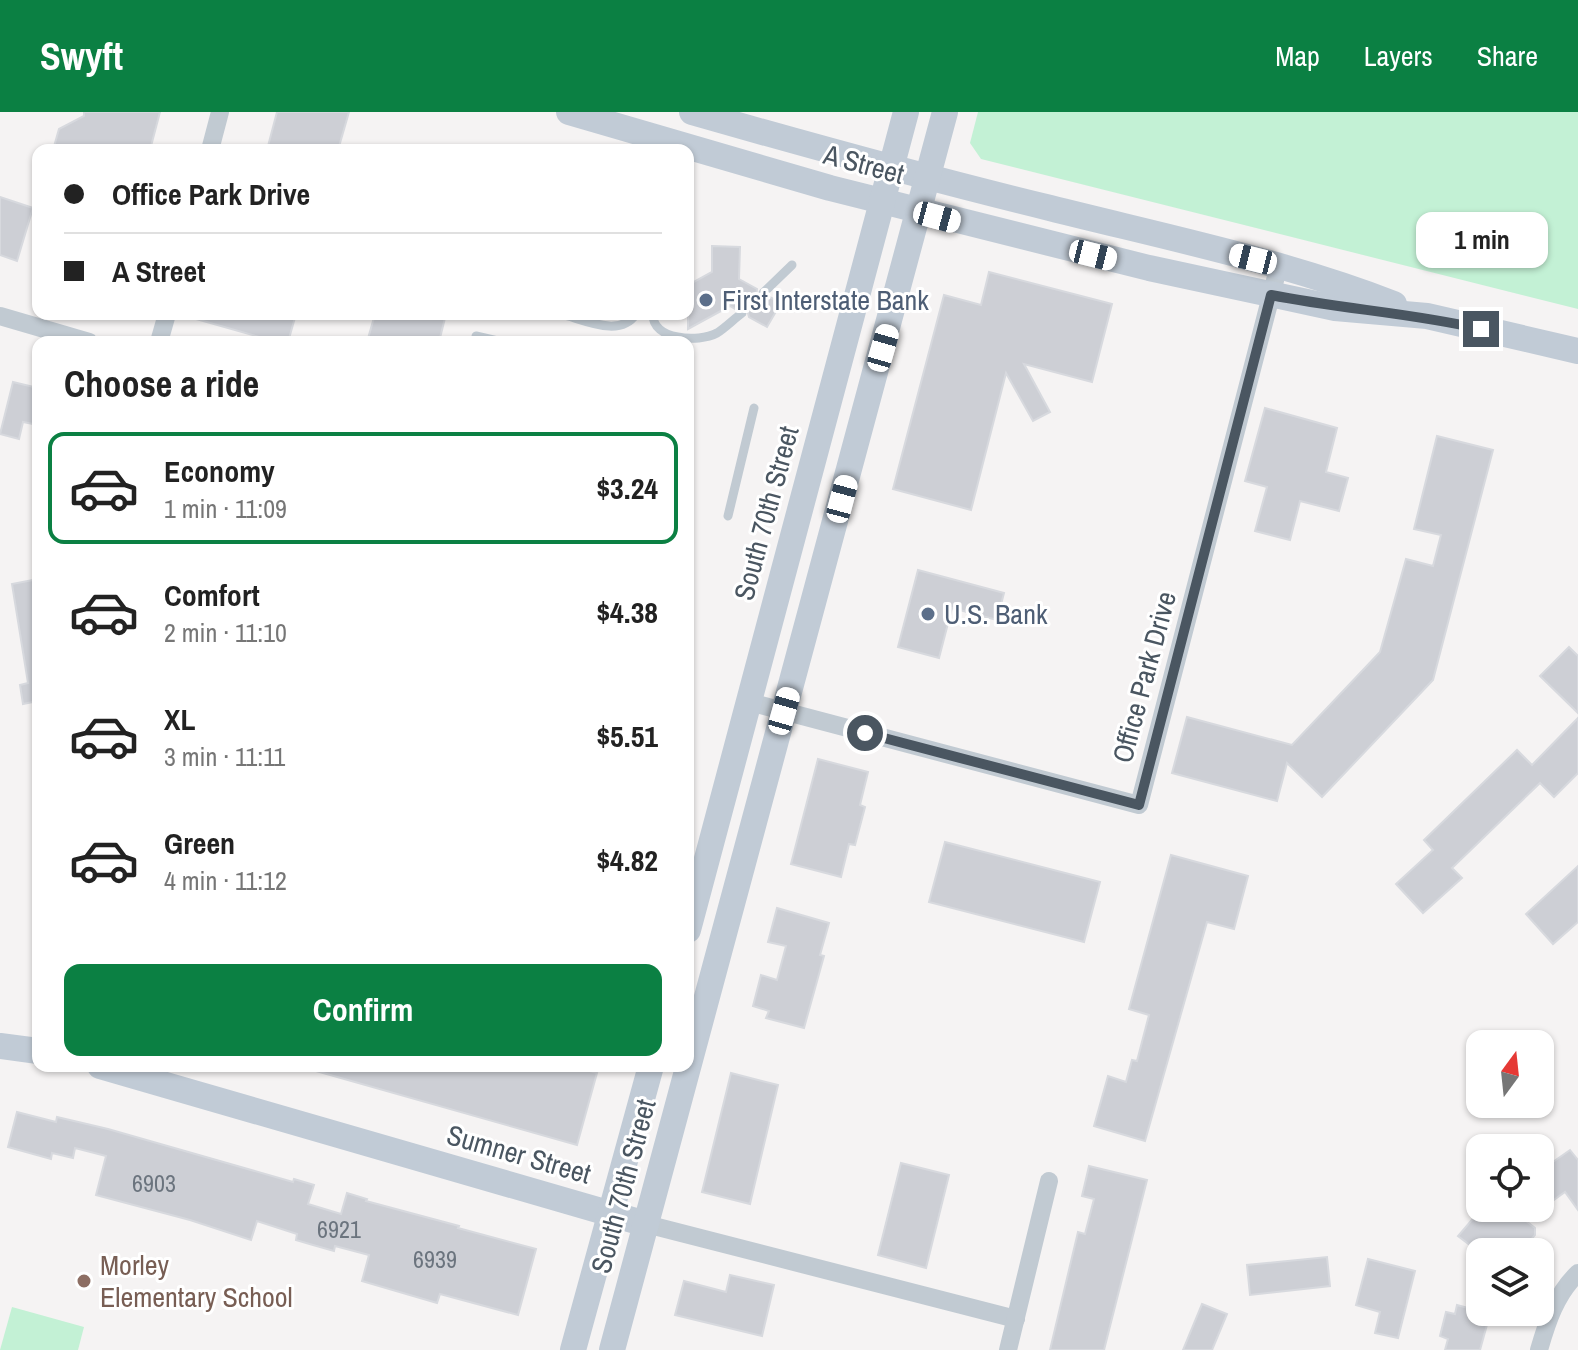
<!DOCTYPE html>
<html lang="en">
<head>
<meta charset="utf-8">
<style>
	:root { --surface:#fff; --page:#f6f6f6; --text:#222; --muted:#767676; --line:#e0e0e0; --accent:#0b8043 }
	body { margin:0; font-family:"Archivo Narrow",sans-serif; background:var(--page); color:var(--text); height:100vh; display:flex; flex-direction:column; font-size:30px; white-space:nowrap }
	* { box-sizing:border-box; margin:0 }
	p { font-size:26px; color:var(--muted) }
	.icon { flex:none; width:44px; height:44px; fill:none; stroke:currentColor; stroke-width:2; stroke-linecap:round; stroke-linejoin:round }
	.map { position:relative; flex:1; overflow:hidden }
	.details { position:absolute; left:32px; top:224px; width:662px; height:736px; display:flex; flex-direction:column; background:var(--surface); border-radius:16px; box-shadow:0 2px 6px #0004 }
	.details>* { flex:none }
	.hud { position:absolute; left:32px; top:32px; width:662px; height:176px; border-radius:16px; box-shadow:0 2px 6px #0004; display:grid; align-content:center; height:176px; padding:0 32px; background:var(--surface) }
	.needle { width:52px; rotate:15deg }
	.buttons { position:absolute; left:1466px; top:918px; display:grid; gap:16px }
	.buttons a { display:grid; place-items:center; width:88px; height:88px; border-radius:16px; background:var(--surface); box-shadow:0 2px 6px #0004; font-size:40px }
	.end { position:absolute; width:36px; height:36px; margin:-18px; border:10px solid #4a5661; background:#fff; box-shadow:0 0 0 4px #fff }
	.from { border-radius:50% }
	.bubble { position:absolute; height:56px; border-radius:16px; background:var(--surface); box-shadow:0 2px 6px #0004; font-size:26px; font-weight:700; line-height:56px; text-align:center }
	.car { position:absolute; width:24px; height:48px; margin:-24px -12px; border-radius:10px; box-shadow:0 0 6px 2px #0007; background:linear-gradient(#fff 24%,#345 0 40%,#fff 0 76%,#345 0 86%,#fff 0) }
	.hud b { display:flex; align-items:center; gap:28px; height:76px; font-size:30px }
	.hud b+b { border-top:2px solid var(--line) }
	.hud i { width:20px; height:20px; background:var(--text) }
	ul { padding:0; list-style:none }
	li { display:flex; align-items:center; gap:24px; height:112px; margin:0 16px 12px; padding:0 16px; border:4px solid transparent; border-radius:16px }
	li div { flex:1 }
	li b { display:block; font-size:30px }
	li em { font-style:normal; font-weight:700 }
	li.active { border-color:var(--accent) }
	li>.icon { width:72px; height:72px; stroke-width:1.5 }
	h2 { padding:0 32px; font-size:36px; line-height:96px }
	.cta { display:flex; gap:16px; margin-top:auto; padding:16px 32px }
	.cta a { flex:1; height:92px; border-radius:16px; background:var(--accent); color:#fff; font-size:32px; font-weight:700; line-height:92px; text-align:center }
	header { display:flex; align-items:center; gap:48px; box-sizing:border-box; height:112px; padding:0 40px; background:var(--accent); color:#fff }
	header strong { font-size:38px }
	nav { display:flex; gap:44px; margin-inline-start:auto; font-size:28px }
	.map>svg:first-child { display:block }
	.green { fill:#c3f1d5 }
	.building { fill:#cdcfd5; stroke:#d7d9de; stroke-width:2 }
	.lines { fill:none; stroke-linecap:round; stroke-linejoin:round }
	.lane { stroke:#c1cad2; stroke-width:9 }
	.street { stroke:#c1cad2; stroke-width:18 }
	.secondary { stroke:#c1cbd6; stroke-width:26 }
	.route { stroke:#4a5661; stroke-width:10 }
	.service-dot { fill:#5c6f8a; stroke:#fff; stroke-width:3 }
	.education-dot { fill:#8d6e63; stroke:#fff; stroke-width:3 }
	.labels { text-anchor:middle; stroke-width:6; stroke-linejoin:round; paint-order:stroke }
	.number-label { font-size:24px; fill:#6b747e }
	.street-label { font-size:28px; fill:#4a5661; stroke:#fff }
	.service-label { font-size:28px; fill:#4e5e75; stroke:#fff; text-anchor:start }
	.education-label { font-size:28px; fill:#785e54; stroke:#fff; text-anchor:start }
</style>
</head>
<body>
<header>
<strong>Swyft</strong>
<nav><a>Map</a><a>Layers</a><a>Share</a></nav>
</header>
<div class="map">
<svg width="1578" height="1238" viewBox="0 0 1578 1238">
	<rect width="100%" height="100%" fill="#f5f3f3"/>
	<g class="green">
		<path d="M978 0H1578V197L981 47 970 31Z"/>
		<path d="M12 1195 84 1215 78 1238H0Z"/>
	</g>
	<g class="building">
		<path d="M84 0H160L150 38H53L59 17 84 4Z"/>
		<path d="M277 0H349L338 38H280L268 34Z"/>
		<path d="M0 85 33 96 17 149 0 143Z"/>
		<path d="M712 134 740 135 739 167 757 177 756 184 760 188 770 185 781 191 767 215 749 205 746 194 735 197 730 194 688 217V173L712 160Z"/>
		<path d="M989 160 1112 192 1092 270 1024 252 1050 300 1033 309 1006 261 971 398 893 377 944 183 981 193Z"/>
		<path d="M196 202H296L288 230H277L196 207Z"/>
		<path d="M375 202H446L439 230H367Z"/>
		<path d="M13 270 38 276V313L23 310 19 327 0 322Z"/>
		<path d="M1265 296 1337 316 1326 360 1348 366 1339 399 1300 389 1290 428 1255 419 1267 375 1245 369Z"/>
		<path d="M1437 324 1493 338 1433 568 1322 685 1287 651 1277 689 1172 661 1187 605 1292 633 1380 540 1406 447 1433 454 1441 423 1414 417Z"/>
		<path d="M918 458 1004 481 997 508 952 496 939 546 898 535Z"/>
		<path d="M38 467V589L23 592 20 573 28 571 12 472Z"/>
		<path d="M1569 535 1578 544V601L1540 564Z"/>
		<path d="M1578 606V661L1554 685 1540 671 1452 756 1462 766 1423 801 1396 772 1433 738 1424 728 1517 638 1532 653Z"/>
		<path d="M818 647 868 660 860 693 865 695 855 733 849 732 841 765 791 752Z"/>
		<path d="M945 730 1100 770 1084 830 929 790Z"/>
		<path d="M1171 743 1248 764 1234 817 1207 810 1145 1029 1094 1014 1108 964 1126 970 1132 948 1137 949 1149 903 1129 897Z"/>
		<path d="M1578 754V810L1553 832 1526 802Z"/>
		<path d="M777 796 829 811 820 843 824 844 804 916 766 906 769 899 753 894 761 863 777 868 786 834 768 830Z"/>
		<path d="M317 954H571L597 961 577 1033 316 959Z"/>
		<path d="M731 961 778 973 750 1092 702 1080Z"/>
		<path d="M17 1000 56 1010 57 1005 108 1017 293 1070 294 1067 314 1073 308 1092 341 1102 347 1081 367 1087 366 1089 459 1114 458 1116 536 1137 518 1203 440 1182 437 1191 362 1169 369 1143 335 1134 334 1139 313 1133 296 1128 297 1122 257 1109 251 1128 190 1108 96 1083 106 1044 75 1036 73 1046 52 1041 51 1047 8 1035Z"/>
		<path d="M1570 1038 1578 1048V1098L1565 1080 1540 1098V1059Z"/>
		<path d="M901 1051 949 1063 926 1156 878 1143Z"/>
		<path d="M1089 1054 1147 1068 1104 1238H1050L1078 1120 1085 1122 1094 1087 1082 1084Z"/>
		<path d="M1482 1096H1510L1535 1116V1123L1521 1140H1479L1458 1124Z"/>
		<path d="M1327 1145 1330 1174 1250 1183 1247 1153Z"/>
		<path d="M1368 1147 1415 1159 1398 1226 1375 1221 1380 1200 1356 1193Z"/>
		<path d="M730 1163 774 1173 762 1224 675 1203 684 1169 726 1180Z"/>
		<path d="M1202 1192 1227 1202 1212 1238H1183Z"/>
		<path d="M1457 1193 1490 1202 1480 1238H1445L1448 1227 1440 1224 1446 1200 1455 1202Z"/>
	</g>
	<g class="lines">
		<g class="lane">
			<path d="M763 181 792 153"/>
			<path d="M561 202C585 208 620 226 636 202"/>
			<path d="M653 202C652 228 698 231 717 221 725 216 734 207 742 201"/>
			<path d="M476 224 502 230"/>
			<path d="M728 404 754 296"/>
		</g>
		<g class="street">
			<path d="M210 38 220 0"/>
			<path d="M0 204 89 230"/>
			<path d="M159 230 167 202"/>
			<path d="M749 590 1139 693 1279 153"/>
			<path d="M646 1112 1016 1207"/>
			<path d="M1008 1238 1049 1069"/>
			<path d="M1539 1238C1547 1210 1556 1182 1578 1161"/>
		</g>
		<g class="secondary">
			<path d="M569 0 830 76 1149 156 1335 196 1427 204 1578 239"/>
			<path d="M692 0C811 34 930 67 1050 96 1165 125 1283 149 1394 192"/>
			<path d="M688 818 906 0"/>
			<path d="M0 934 38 939"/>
			<path d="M100 954 646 1112"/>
			<path d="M573 1238 651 954"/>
			<path d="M612 1238 945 0"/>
		</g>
	</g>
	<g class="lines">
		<path class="route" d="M865 621 1139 693 1271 183C1341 197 1412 201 1481 217"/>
	</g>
	<g class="service-dot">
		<circle cx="706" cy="188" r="8"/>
		<circle cx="928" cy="502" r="8"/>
	</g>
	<circle class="education-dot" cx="84" cy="1169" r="8"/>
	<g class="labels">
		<g class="number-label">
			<text x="154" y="1080">6903</text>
			<text x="339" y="1126">6921</text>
			<text x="435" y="1156">6939</text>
		</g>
		<g class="street-label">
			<text transform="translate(864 52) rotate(15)" y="10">A Street</text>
			<text transform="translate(766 401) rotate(-75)" y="10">South 70th Street</text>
			<text transform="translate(1144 565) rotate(-75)" y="10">Office Park Drive</text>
			<text transform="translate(519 1042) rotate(16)" y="10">Sumner Street</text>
			<text transform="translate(623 1074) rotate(-75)" y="10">South 70th Street</text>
		</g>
		<g class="service-label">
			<text x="722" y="198">First Interstate Bank</text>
			<text x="944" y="512">U.S. Bank</text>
		</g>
		<g class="education-label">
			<text x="100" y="1163">Morley<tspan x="100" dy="32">Elementary School</tspan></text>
		</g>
	</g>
</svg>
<div class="buttons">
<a><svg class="needle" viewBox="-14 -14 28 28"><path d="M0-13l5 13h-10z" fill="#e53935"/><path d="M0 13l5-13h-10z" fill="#767676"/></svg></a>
<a><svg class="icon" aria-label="locate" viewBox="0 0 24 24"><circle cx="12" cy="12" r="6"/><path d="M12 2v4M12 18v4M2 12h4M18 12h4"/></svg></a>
<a><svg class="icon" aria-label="layers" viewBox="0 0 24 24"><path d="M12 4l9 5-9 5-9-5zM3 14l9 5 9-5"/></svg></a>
</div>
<i class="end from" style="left:865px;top:621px"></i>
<i class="end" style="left:1481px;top:217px"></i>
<div class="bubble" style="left:1416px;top:100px;width:132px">1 min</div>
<i class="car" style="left:937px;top:105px;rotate:105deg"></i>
<i class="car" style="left:1093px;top:143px;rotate:104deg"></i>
<i class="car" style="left:1253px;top:147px;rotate:284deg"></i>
<i class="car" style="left:883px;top:236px;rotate:16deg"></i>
<i class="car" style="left:842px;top:387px;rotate:15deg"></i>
<i class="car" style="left:784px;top:599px;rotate:16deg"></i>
<div class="hud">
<b><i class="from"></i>Office Park Drive</b>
<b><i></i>A Street</b>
</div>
<section class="details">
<h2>Choose a ride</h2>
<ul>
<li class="active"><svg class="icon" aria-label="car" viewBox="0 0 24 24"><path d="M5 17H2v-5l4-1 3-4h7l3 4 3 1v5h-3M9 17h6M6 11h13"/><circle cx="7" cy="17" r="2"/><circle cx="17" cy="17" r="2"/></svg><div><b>Economy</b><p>1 min · 11:09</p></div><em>$3.24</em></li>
<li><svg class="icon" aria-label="car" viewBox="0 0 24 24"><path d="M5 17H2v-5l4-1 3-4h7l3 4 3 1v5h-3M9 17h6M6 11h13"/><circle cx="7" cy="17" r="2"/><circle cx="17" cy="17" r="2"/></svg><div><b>Comfort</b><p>2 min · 11:10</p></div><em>$4.38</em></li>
<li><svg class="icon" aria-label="car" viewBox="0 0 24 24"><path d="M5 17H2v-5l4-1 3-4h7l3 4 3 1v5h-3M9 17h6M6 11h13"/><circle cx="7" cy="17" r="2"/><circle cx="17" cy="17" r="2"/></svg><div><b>XL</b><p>3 min · 11:11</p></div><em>$5.51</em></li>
<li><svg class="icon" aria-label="car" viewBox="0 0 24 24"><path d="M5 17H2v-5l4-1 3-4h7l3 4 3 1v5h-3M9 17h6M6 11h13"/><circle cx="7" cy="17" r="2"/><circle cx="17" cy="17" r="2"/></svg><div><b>Green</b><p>4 min · 11:12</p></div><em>$4.82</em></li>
</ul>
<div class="cta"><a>Confirm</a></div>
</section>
</div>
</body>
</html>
